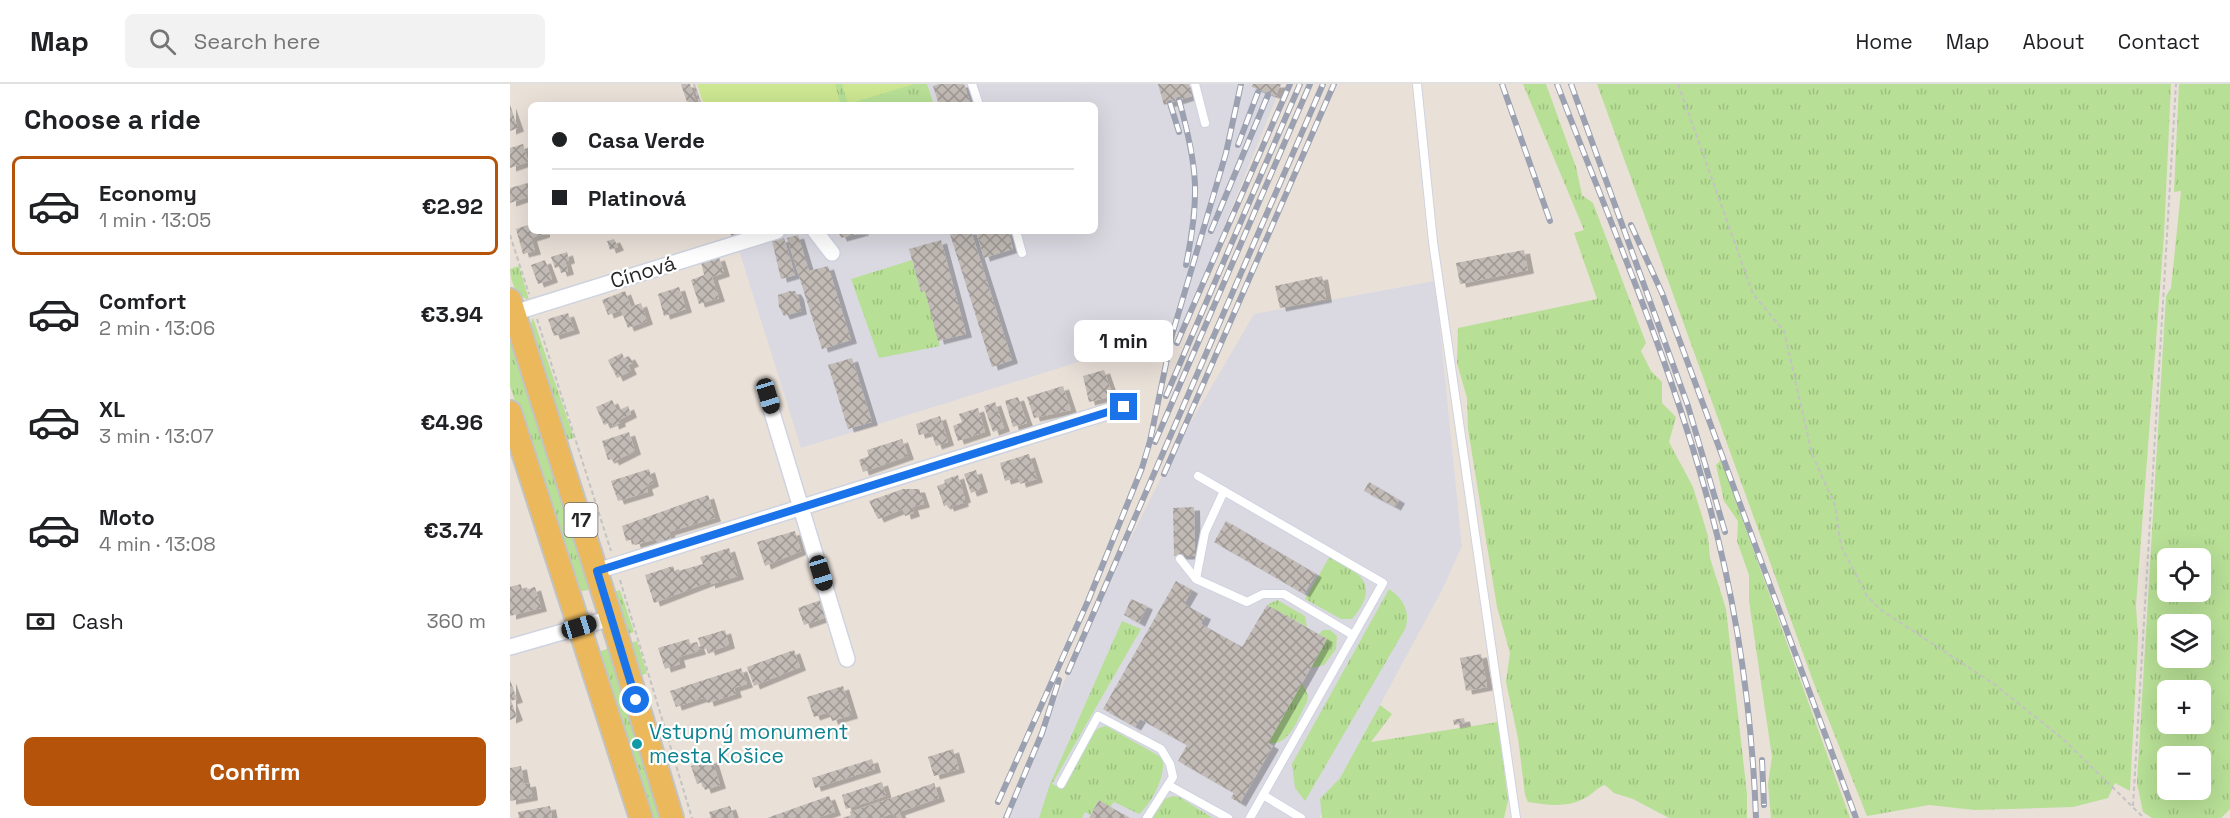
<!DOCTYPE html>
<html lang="en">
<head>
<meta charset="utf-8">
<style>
	:root { --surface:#fff; --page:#f2f2f2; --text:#202124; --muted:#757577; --line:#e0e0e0; --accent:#b45309 }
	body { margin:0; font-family:"Space Grotesk",sans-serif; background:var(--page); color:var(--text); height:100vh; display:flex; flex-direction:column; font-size:22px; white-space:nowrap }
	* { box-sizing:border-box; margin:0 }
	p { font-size:20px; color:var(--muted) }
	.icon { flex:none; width:33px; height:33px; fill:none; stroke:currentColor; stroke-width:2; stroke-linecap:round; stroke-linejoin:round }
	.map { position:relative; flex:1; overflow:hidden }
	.drawer { display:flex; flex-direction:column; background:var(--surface); width:510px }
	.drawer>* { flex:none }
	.top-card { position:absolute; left:18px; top:18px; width:570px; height:132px; border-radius:9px; box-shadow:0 6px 24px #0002; display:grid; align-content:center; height:132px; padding:0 24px; background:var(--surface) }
	.controls { position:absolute; left:1647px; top:464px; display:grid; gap:12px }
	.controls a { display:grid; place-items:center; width:54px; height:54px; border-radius:9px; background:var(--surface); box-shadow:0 6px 24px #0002; font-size:30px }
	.end { position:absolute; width:27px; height:27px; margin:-14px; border:8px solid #1a73e8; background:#fff; box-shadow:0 0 0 3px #fff }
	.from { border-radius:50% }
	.bubble { position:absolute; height:42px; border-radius:9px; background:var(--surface); box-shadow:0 6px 24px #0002; font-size:20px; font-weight:700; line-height:42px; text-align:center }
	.car { position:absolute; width:18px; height:36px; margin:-18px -9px; border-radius:8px; box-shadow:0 0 4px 2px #0007; background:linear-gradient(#222 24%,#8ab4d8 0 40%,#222 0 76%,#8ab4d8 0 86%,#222 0) }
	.top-card b { display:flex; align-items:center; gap:21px; height:57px; font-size:22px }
	.top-card b+b { border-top:2px solid var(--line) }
	.top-card i { width:15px; height:15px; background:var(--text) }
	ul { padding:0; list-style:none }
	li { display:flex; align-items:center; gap:18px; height:99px; margin:0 12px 9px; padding:0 12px; border:3px solid transparent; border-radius:9px }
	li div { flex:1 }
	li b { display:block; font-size:22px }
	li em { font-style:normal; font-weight:700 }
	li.current { border-color:var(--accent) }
	li>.icon { width:54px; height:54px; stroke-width:1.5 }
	h2 { padding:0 24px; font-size:27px; line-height:72px }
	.pay { display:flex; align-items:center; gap:15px; height:66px; padding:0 24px; font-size:22px }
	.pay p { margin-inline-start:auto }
	.button { display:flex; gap:12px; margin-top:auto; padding:12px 24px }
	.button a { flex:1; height:69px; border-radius:9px; background:var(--accent); color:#fff; font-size:24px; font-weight:700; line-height:69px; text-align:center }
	header { display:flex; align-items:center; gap:36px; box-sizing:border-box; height:84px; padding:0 30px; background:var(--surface); border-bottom:2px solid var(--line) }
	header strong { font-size:28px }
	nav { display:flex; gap:33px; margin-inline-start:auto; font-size:21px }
	.search { width:420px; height:54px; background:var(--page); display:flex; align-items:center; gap:15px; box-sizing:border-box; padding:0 21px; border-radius:9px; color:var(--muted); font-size:22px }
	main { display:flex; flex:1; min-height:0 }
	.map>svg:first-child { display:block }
	.industrial { fill:#dad9e1 }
	.grass { fill:url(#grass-tufts); fill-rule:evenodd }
	.pitch { fill:#cce691 }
	.building { fill:url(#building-cross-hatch); filter:url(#shadow) }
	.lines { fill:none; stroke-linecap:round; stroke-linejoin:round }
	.service-casing { stroke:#ced3e0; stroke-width:10 }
	.minor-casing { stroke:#ced3e0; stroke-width:18 }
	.primary-casing { stroke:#c3c3c3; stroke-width:26 }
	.path { stroke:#c3c3c3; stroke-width:2; stroke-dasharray:4.5 3; stroke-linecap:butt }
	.service { stroke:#fff; stroke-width:8 }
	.minor { stroke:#fff; stroke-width:15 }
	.primary { stroke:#ebb85b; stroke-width:22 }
	.rail-casing { stroke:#9ca1b1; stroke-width:6 }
	.rail { stroke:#fff; stroke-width:4; stroke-dasharray:11; stroke-linecap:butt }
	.route { stroke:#1a73e8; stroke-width:8 }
	.culture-dot { fill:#0f9aa8; stroke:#fff; stroke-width:2 }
	.labels { text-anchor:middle; stroke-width:4.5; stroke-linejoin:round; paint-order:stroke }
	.shield { fill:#fff; stroke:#686868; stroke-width:1.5 }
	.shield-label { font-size:20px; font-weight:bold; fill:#272727 }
	.street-label { font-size:21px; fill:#272727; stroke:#fff }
	.culture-label { font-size:21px; fill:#0d838f; stroke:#fff; text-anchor:start }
</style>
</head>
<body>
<header>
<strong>Map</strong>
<div class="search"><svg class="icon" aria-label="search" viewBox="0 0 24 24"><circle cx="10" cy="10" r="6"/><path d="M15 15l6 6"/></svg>Search here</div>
<nav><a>Home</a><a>Map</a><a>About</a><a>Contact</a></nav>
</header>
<main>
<section class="drawer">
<h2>Choose a ride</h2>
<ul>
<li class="current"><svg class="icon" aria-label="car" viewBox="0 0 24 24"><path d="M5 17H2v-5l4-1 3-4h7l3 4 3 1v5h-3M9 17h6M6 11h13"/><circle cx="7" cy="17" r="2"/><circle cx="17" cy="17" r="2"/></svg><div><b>Economy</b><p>1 min · 13:05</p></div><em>€2.92</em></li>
<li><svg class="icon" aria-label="car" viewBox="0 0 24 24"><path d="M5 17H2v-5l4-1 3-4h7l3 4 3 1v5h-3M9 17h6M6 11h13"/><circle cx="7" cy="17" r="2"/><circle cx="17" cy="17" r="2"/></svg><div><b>Comfort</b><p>2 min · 13:06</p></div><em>€3.94</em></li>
<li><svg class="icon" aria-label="car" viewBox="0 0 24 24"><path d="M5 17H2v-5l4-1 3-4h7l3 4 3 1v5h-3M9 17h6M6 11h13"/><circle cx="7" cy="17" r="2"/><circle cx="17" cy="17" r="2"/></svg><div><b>XL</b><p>3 min · 13:07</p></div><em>€4.96</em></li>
<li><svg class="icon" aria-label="car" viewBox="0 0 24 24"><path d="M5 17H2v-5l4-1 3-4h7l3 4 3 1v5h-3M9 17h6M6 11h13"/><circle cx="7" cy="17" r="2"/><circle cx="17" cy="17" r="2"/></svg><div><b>Moto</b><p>4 min · 13:08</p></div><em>€3.74</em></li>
</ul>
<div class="pay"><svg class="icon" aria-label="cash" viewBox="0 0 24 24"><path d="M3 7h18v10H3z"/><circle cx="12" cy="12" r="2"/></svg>Cash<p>360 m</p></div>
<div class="button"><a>Confirm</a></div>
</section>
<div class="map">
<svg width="1720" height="734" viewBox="0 0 1720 734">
	<defs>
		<pattern id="grass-tufts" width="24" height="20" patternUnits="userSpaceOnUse" patternTransform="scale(1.5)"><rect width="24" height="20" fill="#b7df95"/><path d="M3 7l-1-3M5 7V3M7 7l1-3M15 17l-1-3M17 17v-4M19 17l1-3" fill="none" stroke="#9dbf80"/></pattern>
		<pattern id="building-cross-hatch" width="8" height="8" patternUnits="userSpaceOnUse" patternTransform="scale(1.5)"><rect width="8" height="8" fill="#c1bab5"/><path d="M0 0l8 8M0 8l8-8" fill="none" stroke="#9d9793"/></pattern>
		<filter id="shadow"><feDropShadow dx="6" dy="3.5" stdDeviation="0" flood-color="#0004"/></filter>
	</defs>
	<rect width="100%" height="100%" fill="#e9e0d8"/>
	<g class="industrial">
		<path d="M417 0H772L672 246 291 364 223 147H585V21H424Z"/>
		<path d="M925 197 952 462 933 504 809 734H495L590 515 667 362 744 230Z"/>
	</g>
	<g class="grass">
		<path d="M277 0H417L424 21H270Z"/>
		<path d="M1013 0H1036L1066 83 1072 111 1083 119 1136 259 1131 267 1141 287 1152 298V319L1166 333 1159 358 1183 403 1198 452 1200 474 1216 525 1237 710V734H1159L1123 715 1104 709 1095 701C1086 704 1083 710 1075 714 1058 724 1037 721 1018 718L1015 711 1008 654 996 598 1000 569 987 523 958 345 957 314 947 279 948 244 1087 215 1064 149 1074 146Z"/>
		<path d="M1087 0H1661L1654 151 1626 521 1628 554 1620 707 1605 699 1598 714 1563 723 1465 726 1419 721 1357 732 1303 597Z"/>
		<path d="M1669 0H1720V725L1711 734H1642L1633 728 1627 699 1656 212 1661 204 1671 107 1664 108ZM1658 474H1690V507H1658ZM1658 540H1690V573H1658ZM1658 606H1690V639H1658ZM1658 672H1690V705H1658Z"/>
		<path d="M402 176 411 208 415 207 430 262 369 274 341 195Z"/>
		<path d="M9 182 19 216C5 211 1 198 0 185Z"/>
		<path d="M23 234 64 354 53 357 19 245Z"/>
		<path d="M0 246 84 505 66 508 0 302Z"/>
		<path d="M1211 376 1340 734H1261L1258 700 1262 673 1239 517V491L1227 457 1228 437 1214 417 1206 381Z"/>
		<path d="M820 472C852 489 870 502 842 535H831L795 515Z"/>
		<path d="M879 505C893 514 901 528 895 545L795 717 785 704 782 680Z"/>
		<path d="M110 506 124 548 115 551 101 509Z"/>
		<path d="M767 516 795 532 797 543 757 521Z"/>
		<path d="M612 537 631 545 542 700 553 705C561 688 575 644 596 642L651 673C659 687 641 721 629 730L604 718 600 723 589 716 580 731 575 728 572 734H529L540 700Z"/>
		<path d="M813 546H820L827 552 826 565 814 581 801 584 817 555 809 550Z"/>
		<path d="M127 557 137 589 128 592 118 560Z"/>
		<path d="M100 564 154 734H138L85 569Z"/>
		<path d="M792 599 798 611 797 618C788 633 780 663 758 659Z"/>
		<path d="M870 621 882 630 861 658 988 638 998 717 994 734H812L810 715 830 694Z"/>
		<path d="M663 712 669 713 703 734H641L652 716Z"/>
	</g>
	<g class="pitch">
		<path d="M187 0H325L331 21H194Z"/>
		<path d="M332 0H404L338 20Z"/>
	</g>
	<g class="building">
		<path d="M171 0H180L187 21H178Z"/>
		<path d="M429 0H454L461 21H429L423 2Z"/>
		<path d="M648 0H679L682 12 654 21Z"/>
		<path d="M743 0H771L766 12 742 3Z"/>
		<path d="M0 21 8 44 0 47Z"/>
		<path d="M13 60 18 78 0 84V64Z"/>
		<path d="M21 98V112L0 119V104Z"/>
		<path d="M21 140V147H34V150L21 154 25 167 13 170 6 145Z"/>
		<path d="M220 147H248L222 156Z"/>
		<path d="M328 147H353V148L331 154Z"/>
		<path d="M439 147H461L502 276 482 283Z"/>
		<path d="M466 147H498L503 165 474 174Z"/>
		<path d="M288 151 299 187 318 182 341 256 312 265 277 154Z"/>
		<path d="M274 154 285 191 271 195 262 157Z"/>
		<path d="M104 155 108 163 100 166 97 157Z"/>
		<path d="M431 156 456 250 428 257 415 207 411 208 399 165Z"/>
		<path d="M1014 166 1018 186 950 200 946 179Z"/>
		<path d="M57 168 59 176 55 177 58 187 51 189 49 183 45 184 41 173Z"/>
		<path d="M209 173 214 189 202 193 209 214 189 220 181 196 194 191 191 178Z"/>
		<path d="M35 176 42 195 28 200 21 181Z"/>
		<path d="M812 192 816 215 770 224 765 202Z"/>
		<path d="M169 203 176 225 154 232 148 210Z"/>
		<path d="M115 207 121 223 131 219 137 237 118 244 111 226 98 231 92 216Z"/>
		<path d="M280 207H285L288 212 291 227 274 232 269 223 268 211Z"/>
		<path d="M58 229 64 246 44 252 38 235Z"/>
		<path d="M112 269 114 274 119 272 123 279 118 281 121 287 107 294 98 276Z"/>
		<path d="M342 274 362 338 338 345 318 281Z"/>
		<path d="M594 286 603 312 579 318 573 292Z"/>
		<path d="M553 302 561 326 524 334 517 313Z"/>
		<path d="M508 313 517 339 503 343 495 317Z"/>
		<path d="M102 316 107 327 118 322 121 330 109 336 110 339 103 342 102 338 94 341 86 323Z"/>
		<path d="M485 318 494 344 483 348 474 322Z"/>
		<path d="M468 324 475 348 448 357 443 342 452 338 449 330Z"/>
		<path d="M430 332 438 358 426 362 421 348 409 351 406 340Z"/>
		<path d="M119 348 125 367 103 378 102 375 98 376 92 357Z"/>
		<path d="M392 355 398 372 353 388 349 376 359 372 357 366Z"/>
		<path d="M519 370 527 395 510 400 508 393 495 397 490 379Z"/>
		<path d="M139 385 143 399 136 402 138 408 108 417 101 397Z"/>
		<path d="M466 386 472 405 461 409 454 390Z"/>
		<path d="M448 391 455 415 452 416 453 419 438 424 437 421 434 422 427 402 435 399 434 396Z"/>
		<path d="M859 398 889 416 885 423 854 407Z"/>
		<path d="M393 405H409L414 420 402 423 404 429 395 432 393 425 368 435 359 417Z"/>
		<path d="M198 411 205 434 159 448 162 458 148 462 146 455 125 461 123 455 116 457 112 442Z"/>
		<path d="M684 423 685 472H664L663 424Z"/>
		<path d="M716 437 806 490 794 510 704 458Z"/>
		<path d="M285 447 291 467 255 482 247 458Z"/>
		<path d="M219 464 228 492 199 501V498L144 519 135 491 163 482 165 488 193 480 190 473Z"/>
		<path d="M666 497 682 506 674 520 695 532 691 540 732 563 757 521 817 555 758 659 763 662 730 719 721 714 724 709 668 677 677 661 630 635 625 643 593 625Z"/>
		<path d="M11 500 12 507 25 503 31 524 0 532V503Z"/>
		<path d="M621 515 637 522 629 539 614 531Z"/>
		<path d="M311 516 317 533 294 541 288 524Z"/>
		<path d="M215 546 219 561 199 568 198 564 192 566 188 554Z"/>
		<path d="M179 555 180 560 187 558 190 567 168 573 170 580 155 585 148 564Z"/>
		<path d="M284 566 290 583 244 602 237 583Z"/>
		<path d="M971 570 977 603 956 607 950 574Z"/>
		<path d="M231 584 237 600 224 604 226 610 198 619 196 613 166 623 160 607Z"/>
		<path d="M0 596 7 615 1 617 7 633 0 636Z"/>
		<path d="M333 602 342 631 322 637 319 628 304 633 297 613Z"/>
		<path d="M954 634 955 639 944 641 943 636Z"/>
		<path d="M443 665 449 685 424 692 418 673Z"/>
		<path d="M202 675 210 701 195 706 192 698 187 700 181 682Z"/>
		<path d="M362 675 365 685 305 704 302 694Z"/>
		<path d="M11 682 14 700 20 699 22 713 0 717V684Z"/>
		<path d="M372 698 376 712 336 725 332 711Z"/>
		<path d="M424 699 429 714 389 728 392 734H385L383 729 370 734H333L341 731 340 728Z"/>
		<path d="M319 712 325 728 307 734H257Z"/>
		<path d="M589 716 600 723 620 734H579Z"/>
		<path d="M40 722 42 734H9L8 728Z"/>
		<path d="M220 722 224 734H201L199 728Z"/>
	</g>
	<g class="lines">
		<g class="service-casing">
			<g id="service">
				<path d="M462 0 469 21"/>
				<path d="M685 0 695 39"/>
				<path d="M907 0 923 158 1006 734"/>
				<path d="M506 147 512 169"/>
				<path d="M688 392 873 499 753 711"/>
				<path d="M714 407 695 448 686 495 737 518 753 510H774L843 551"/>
				<path d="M670 475 686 495"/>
				<path d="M551 700 588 632 651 665 660 680 663 693 658 701 718 734"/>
				<path d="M637 734 658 701"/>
				<path d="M740 734 753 711 791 734"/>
			</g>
		</g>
		<g class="minor-casing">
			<g id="minor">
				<path d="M305 147 322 169"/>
				<path d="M0 230 267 147"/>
				<path d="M257 312 337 575"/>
				<path d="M87 487 613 323"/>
				<path d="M0 563 101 534"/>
			</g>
		</g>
		<g class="primary-casing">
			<g id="primary">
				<path d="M0 216 109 559 162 734"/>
				<path d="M0 328 131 734"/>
			</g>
		</g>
		<g class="path">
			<path d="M184 0 190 21"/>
			<path d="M1168 0 1243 210 1274 247 1302 370 1325 421 1331 462 1357 512 1371 526 1484 600 1553 655 1634 734"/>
			<path d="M0 151 19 210"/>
			<path d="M27 235 101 467"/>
			<path d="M110 496 182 734"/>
			<path d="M1623 722 1666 0"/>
		</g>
		<use href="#service" class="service"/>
		<use href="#minor" class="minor"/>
		<use href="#primary" class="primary"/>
		<g class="rail-casing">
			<g id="rail">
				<path d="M992 0 1040 137"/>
				<path d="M1047 0C1100 138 1160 276 1199 420 1227 522 1242 628 1246 734"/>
				<path d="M1061 0 1178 322 1215 448"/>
				<path d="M669 16C688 84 690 113 676 181"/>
				<path d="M660 19 669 48"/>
				<path d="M728 61 748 8"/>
				<path d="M1121 141 1152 209 1346 734"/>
				<path d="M701 147 758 11"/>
				<path d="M667 259 780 0"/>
				<path d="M656 312 790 0"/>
				<path d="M645 358 800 0"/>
				<path d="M654 390 824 0"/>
				<path d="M558 588 813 0"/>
				<path d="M1252 676 1254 721"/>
				<path d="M488 718 578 517 632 384 640 357 662 251 716 69 731 0"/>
				<path d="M496 734 532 649 549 596"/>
			</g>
		</g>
		<use href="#rail" class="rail"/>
	</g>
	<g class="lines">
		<path class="route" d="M126 616 87 487 614 323"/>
	</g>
	<circle class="culture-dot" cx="127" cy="660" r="6"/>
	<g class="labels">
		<rect class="shield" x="54.5" y="419" width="33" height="34" rx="4.5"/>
		<g class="shield-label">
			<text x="71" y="443">17</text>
		</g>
		<g class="street-label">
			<text transform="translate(133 188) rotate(-17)" y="7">Cínová</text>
		</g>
		<g class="culture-label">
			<text x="139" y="655">Vstupný monument<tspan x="139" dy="24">mesta Košice</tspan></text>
		</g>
	</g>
</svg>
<div class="controls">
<a><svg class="icon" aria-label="locate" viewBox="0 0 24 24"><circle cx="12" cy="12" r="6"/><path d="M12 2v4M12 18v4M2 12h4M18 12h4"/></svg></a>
<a><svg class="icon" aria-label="layers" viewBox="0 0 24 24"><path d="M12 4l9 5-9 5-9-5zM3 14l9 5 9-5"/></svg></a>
<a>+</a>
<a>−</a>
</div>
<i class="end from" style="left:126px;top:616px"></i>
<i class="end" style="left:614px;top:323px"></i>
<div class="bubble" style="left:564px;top:236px;width:99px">1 min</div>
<i class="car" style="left:258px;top:312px;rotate:163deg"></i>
<i class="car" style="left:311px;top:489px;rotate:163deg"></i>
<i class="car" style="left:69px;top:543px;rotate:73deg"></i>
<div class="top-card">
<b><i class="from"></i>Casa Verde</b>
<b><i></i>Platinová</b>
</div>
</div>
</main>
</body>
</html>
